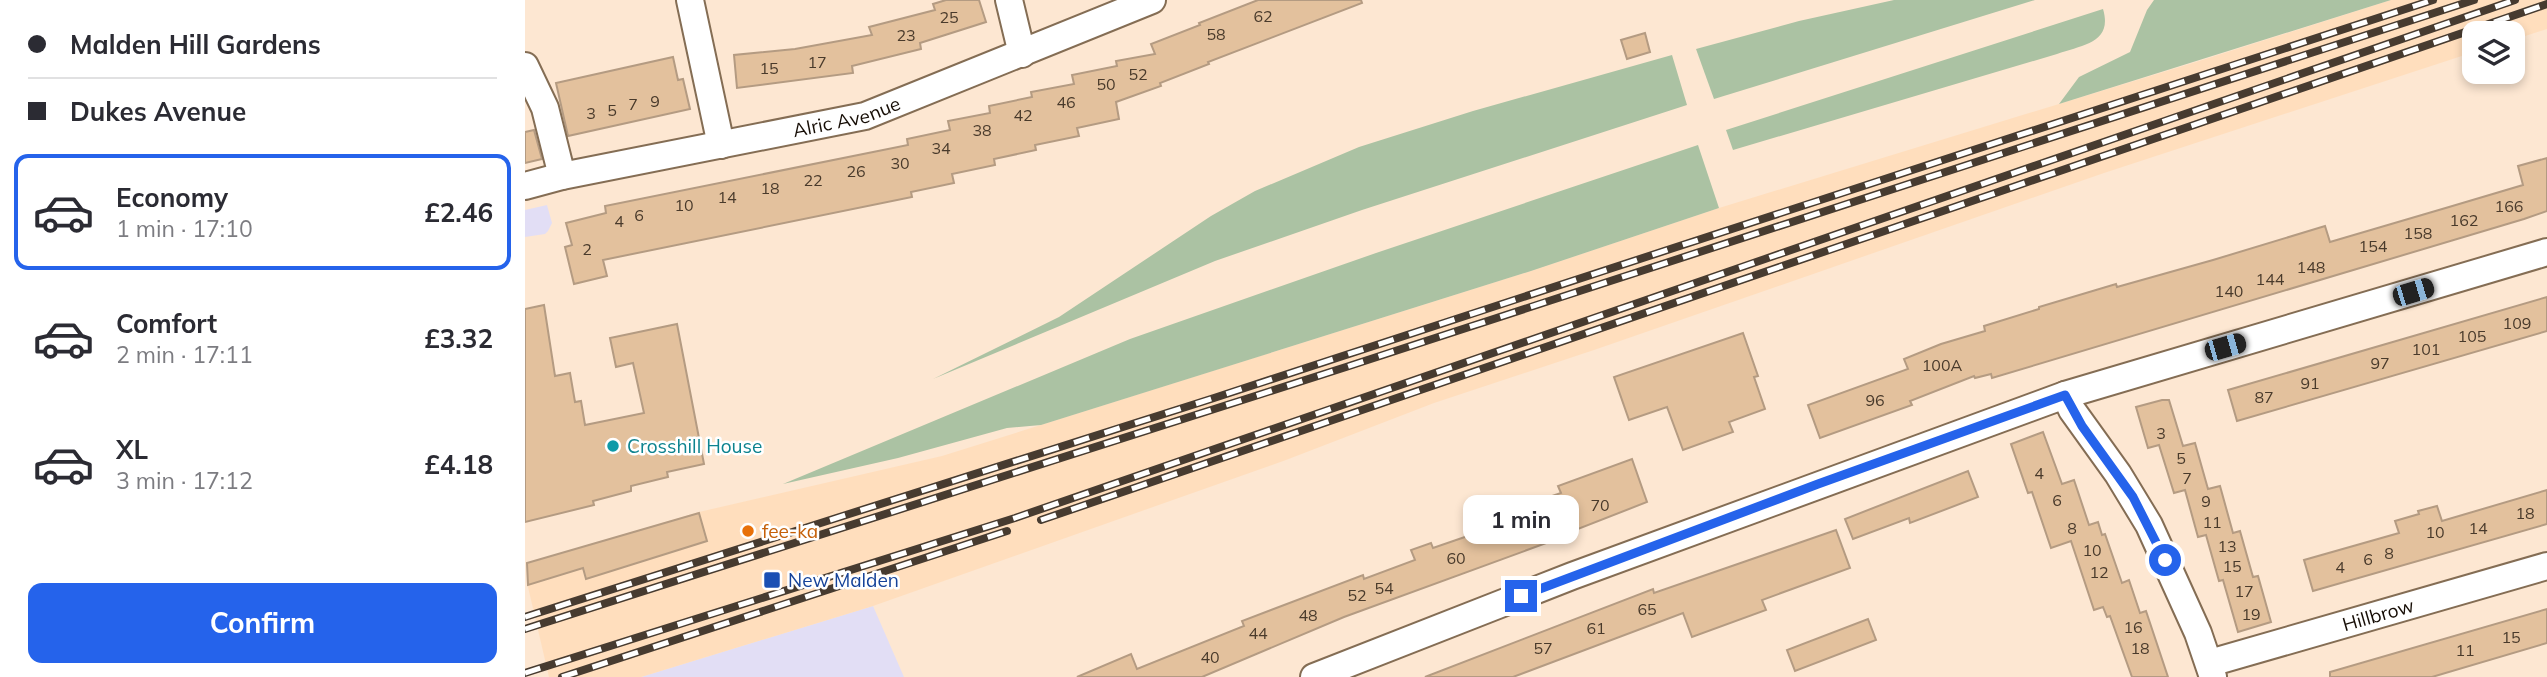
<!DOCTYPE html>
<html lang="en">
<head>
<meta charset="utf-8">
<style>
	:root { --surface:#fff; --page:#f7f7f7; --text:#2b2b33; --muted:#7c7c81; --line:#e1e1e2; --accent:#2563eb }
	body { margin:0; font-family:Mulish,sans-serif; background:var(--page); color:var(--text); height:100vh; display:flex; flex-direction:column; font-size:26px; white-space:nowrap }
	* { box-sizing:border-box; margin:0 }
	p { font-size:23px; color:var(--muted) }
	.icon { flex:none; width:38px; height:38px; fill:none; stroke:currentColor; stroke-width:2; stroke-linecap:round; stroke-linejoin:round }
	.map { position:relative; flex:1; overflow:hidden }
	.details { display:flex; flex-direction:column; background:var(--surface); width:525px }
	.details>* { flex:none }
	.guide { display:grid; align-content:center; height:154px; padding:0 28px; background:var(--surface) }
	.tools { position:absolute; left:1937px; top:21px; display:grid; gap:14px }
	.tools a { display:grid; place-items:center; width:63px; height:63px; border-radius:14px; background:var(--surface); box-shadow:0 4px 10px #0003; font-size:35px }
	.end { position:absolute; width:32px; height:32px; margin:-16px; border:9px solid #2563eb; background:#fff; box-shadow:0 0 0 4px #fff }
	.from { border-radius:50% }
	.bubble { position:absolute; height:49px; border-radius:14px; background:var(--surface); box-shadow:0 4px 10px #0003; font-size:23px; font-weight:700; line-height:49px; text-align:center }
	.car { position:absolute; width:21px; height:42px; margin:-21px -10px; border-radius:9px; box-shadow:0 0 5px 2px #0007; background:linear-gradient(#222 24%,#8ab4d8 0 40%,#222 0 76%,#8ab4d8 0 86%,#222 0) }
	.guide b { display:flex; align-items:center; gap:24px; height:66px; font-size:26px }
	.guide b+b { border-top:2px solid var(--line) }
	.guide i { width:18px; height:18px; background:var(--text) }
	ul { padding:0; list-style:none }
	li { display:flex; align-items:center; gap:21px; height:116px; margin:0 14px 10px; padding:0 14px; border:4px solid transparent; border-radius:14px }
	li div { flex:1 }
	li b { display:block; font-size:26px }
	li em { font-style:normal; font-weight:700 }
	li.active { border-color:var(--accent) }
	li>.icon { width:63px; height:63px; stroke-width:1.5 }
	.primary-button { display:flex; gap:14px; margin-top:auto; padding:14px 28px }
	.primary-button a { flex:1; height:80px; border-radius:14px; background:var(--accent); color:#fff; font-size:28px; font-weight:700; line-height:80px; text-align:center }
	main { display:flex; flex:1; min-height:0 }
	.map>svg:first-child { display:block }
	.commercial { fill:#e2def5 }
	.built { fill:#ffdebd }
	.green { fill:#abc2a3 }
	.building { fill:#e3c19d; stroke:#b49b82; stroke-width:2 }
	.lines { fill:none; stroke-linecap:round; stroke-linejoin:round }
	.minor-casing { stroke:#846d54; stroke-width:30 }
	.minor { stroke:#fff; stroke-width:26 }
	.rail-casing { stroke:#473b30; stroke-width:8 }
	.rail { stroke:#fff; stroke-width:5; stroke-dasharray:16; stroke-linecap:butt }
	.route { stroke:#2563eb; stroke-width:9 }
	.culture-dot { fill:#0f9aa8; stroke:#fff; stroke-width:2.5 }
	.food-dot { fill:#e8710a; stroke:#fff; stroke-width:2.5 }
	.transit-dot { fill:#1a4fb4; stroke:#fff; stroke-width:2.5 }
	.labels { text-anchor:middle; stroke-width:5; stroke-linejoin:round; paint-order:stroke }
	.number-label { font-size:16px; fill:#493a2b }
	.street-label { font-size:19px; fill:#160d05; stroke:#fff }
	.culture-label { font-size:19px; fill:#0d838f; stroke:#fff; text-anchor:start }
	.food-label { font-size:19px; fill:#c56008; stroke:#fff; text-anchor:start }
	.transit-label { font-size:19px; fill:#164399; stroke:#fff; text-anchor:start }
</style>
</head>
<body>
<main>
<section class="details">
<div class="guide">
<b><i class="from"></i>Malden Hill Gardens</b>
<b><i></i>Dukes Avenue</b>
</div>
<ul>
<li class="active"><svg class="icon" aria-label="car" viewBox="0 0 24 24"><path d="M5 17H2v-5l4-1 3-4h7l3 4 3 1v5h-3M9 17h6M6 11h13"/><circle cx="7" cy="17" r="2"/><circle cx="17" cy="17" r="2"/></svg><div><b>Economy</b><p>1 min · 17:10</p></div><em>£2.46</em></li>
<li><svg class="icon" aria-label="car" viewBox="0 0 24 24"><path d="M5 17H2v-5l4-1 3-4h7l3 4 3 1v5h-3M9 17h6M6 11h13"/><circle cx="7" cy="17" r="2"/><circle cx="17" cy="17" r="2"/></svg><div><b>Comfort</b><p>2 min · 17:11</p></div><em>£3.32</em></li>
<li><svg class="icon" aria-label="car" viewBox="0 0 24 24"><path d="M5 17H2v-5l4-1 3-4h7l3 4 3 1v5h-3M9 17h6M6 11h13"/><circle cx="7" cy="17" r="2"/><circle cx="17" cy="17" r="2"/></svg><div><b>XL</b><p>3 min · 17:12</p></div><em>£4.18</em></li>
</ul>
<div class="primary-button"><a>Confirm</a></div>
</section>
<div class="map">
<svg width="2022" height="677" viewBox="0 0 2022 677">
	<rect width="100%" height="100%" fill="#fde7d2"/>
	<g class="commercial">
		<path d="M22 205 27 223 23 231 20 234 0 237V210Z"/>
		<path d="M348 606 379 677H116Z"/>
	</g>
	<path class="built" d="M1866 0H2022V29L1988 40V33H1950L1949 52 1579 173 1069 350 909 403 761 460 348 606 116 677H24L3 587 2 563 174 512 417 456 1006 271 1194 208 1671 62Z"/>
	<g class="green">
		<path d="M1369 0H1510L1189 99 1171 49 1274 21Z"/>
		<path d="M1629 0H1866L1534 104 1554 77 1605 52 1622 10Z"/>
		<path d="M1578 9C1588 43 1558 45 1532 54L1208 150 1201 130Z"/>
		<path d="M1147 55 1162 105 837 210 690 261 408 379 534 317 686 216 730 191 834 147 948 111Z"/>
		<path d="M1173 145 1194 208 1006 271 516 425 482 428 373 458 258 484 605 339 851 253Z"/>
	</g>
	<g class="building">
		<path d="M421 0H454L461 22 395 43 396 49 327 66 328 73 212 88 209 55 270 49 347 35 344 27 410 10 408 4Z"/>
		<path d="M733 0H836L837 3 683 62 684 64 635 83 636 86 591 102 594 119 552 128 554 136 510 145 511 150 469 159 470 165 427 174 429 183 386 192 387 197 78 260 82 276 49 284 40 247 47 245 41 223 81 213 80 206 383 145 382 139 425 130 423 121 465 113 464 106 507 97 506 92 549 84 547 75 592 66 591 61 630 54 626 44 675 25 674 23Z"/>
		<path d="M1120 33 1125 52 1102 59 1096 40Z"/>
		<path d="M148 57 153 80 158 79 165 109 43 136 31 83Z"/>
		<path d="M9 130 17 159 0 163V132Z"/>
		<path d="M2022 158V211L1999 219 1467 378 1466 374 1450 378 1449 376 1385 401 1387 405 1295 438 1283 405 1383 369 1379 359 1416 344 1460 331 1459 326 1514 309V307L1591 284 1592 287 1688 260 1800 226 1805 242 1924 207 1998 185 1993 166Z"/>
		<path d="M2022 297V331L1712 421 1703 390Z"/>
		<path d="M19 305 30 376 45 373 50 402 56 401 60 425 119 413 108 363 91 367 85 338 152 324 179 464 142 472 143 477 106 486V491L68 501 69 505 0 522V309Z"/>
		<path d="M1218 333 1233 376 1229 377 1240 409 1204 422 1208 432 1158 450 1142 407 1104 420 1089 377Z"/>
		<path d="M1637 400H1644L1658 446 1670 443 1683 489 1695 486 1708 533 1715 531 1728 577 1733 576 1746 622 1713 632 1698 580 1694 581 1681 535 1673 537 1660 490 1649 493 1634 445 1623 448 1611 407Z"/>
		<path d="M1518 432 1537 484 1549 480 1564 525 1573 522 1577 535 1580 534 1597 583 1604 580 1615 613 1621 611 1643 677H1607L1585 616 1582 617 1578 607 1569 610 1546 541 1526 548 1507 492 1503 493 1486 444Z"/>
		<path d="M1107 459 1122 502 1045 532 1046 534 819 617 677 677H552L606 654 612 669 719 626 717 621 838 575 839 579 890 560 886 550 906 543 908 548 963 529 960 519 1036 493 1033 486Z"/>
		<path d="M1443 471 1453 497 1385 523 1384 518 1328 539 1320 519Z"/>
		<path d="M2022 490V524L1788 591 1779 560 1874 533 1870 521 1894 514 1893 511 1912 506 1917 521Z"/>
		<path d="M174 513 182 541 61 579 58 568 3 585 2 563Z"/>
		<path d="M1311 530 1325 568 1237 600 1241 610 1167 637 1158 613 988 677H900L1128 589 1129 593Z"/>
		<path d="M2022 609V643L1907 677H1805V672Z"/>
		<path d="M1343 619 1351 640 1270 671 1262 650Z"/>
	</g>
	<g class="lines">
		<g class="minor-casing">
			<g id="minor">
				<path d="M165 0 196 145"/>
				<path d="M484 0 497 54"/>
				<path d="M0 66 20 108 37 176"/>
				<path id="s1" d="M0 186 37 176 340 116 627 0"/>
				<path d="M1540 395 1547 410 1593 474 1624 525 1673 633 1688 677"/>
				<path id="s2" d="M1685 663 2022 566"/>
				<path d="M789 677 1047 576 1540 395 2022 252"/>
			</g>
		</g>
		<use href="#minor" class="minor"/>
		<g class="rail-casing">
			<g id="rail">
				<path d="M516 520 2022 4"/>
				<path d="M0 617 689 398 1908 0"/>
				<path d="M0 629 821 367 1949 0"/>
				<path d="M0 673 490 518 1990 0"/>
				<path d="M37 677 482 531"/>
			</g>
		</g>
		<use href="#rail" class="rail"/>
	</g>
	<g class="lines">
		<path class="route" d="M996 596 1293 484 1540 395 1557 426 1608 497 1640 560"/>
	</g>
	<circle class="culture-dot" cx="88" cy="446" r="7"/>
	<circle class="food-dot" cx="223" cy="531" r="7"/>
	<rect class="transit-dot" x="238" y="571" width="18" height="18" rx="3.5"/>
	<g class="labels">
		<g class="number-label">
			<text x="738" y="22">62</text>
			<text x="424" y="23">25</text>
			<text x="691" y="40">58</text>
			<text x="381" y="41">23</text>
			<text x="292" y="68">17</text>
			<text x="244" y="74">15</text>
			<text x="613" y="80">52</text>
			<text x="581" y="90">50</text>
			<text x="130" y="107">9</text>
			<text x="541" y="108">46</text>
			<text x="108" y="110">7</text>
			<text x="87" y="116">5</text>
			<text x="66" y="119">3</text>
			<text x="498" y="121">42</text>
			<text x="457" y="136">38</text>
			<text x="416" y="154">34</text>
			<text x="375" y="169">30</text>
			<text x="331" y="177">26</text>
			<text x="288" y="186">22</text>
			<text x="245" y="194">18</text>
			<text x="202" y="203">14</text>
			<text x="159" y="211">10</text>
			<text x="1984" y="212">166</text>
			<text x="114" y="221">6</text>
			<text x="1939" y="226">162</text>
			<text x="94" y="227">4</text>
			<text x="1893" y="239">158</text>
			<text x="1848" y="252">154</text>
			<text x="62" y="255">2</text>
			<text x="1786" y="273">148</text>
			<text x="1745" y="285">144</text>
			<text x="1704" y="297">140</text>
			<text x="1992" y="329">109</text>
			<text x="1947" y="342">105</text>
			<text x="1901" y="355">101</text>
			<text x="1855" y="369">97</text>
			<text x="1417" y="371">100A</text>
			<text x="1785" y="389">91</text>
			<text x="1739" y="403">87</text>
			<text x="1350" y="406">96</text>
			<text x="1636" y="439">3</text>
			<text x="1656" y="464">5</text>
			<text x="1514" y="479">4</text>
			<text x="1662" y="484">7</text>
			<text x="1532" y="506">6</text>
			<text x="1681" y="507">9</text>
			<text x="1075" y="511">70</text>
			<text x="2000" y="519">18</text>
			<text x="1687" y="528">11</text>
			<text x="1547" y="534">8</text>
			<text x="1953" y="534">14</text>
			<text x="1910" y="538">10</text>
			<text x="1702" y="552">13</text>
			<text x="1567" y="556">10</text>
			<text x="1864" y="559">8</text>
			<text x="931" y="564">60</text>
			<text x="1843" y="565">6</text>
			<text x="1707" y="572">15</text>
			<text x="1815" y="573">4</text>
			<text x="1574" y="578">12</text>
			<text x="859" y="594">54</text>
			<text x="1719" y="597">17</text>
			<text x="832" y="601">52</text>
			<text x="1122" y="615">65</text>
			<text x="1726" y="620">19</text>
			<text x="783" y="621">48</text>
			<text x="1608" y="633">16</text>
			<text x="1071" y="634">61</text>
			<text x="733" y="639">44</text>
			<text x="1986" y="643">15</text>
			<text x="1018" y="654">57</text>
			<text x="1615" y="654">18</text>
			<text x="1940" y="656">11</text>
			<text x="685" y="663">40</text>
		</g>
		<g class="street-label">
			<text dy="7" stroke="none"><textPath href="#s1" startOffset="329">Alric Avenue</textPath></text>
			<text dy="7" stroke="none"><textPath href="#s2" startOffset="175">Hillbrow</textPath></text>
		</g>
		<g class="culture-label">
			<text x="102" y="453">Crosshill House</text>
		</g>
		<g class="food-label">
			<text x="237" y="538">fee-ka</text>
		</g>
		<g class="transit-label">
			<text x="263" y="587">New Malden</text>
		</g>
	</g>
</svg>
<div class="tools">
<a><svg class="icon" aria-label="layers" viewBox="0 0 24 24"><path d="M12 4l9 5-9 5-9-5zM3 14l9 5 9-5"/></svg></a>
</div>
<i class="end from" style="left:1640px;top:560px"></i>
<i class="end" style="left:996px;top:596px"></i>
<div class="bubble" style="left:938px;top:495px;width:116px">1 min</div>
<i class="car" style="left:1888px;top:292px;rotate:73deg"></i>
<i class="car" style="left:1700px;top:347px;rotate:74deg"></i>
</div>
</main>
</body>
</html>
